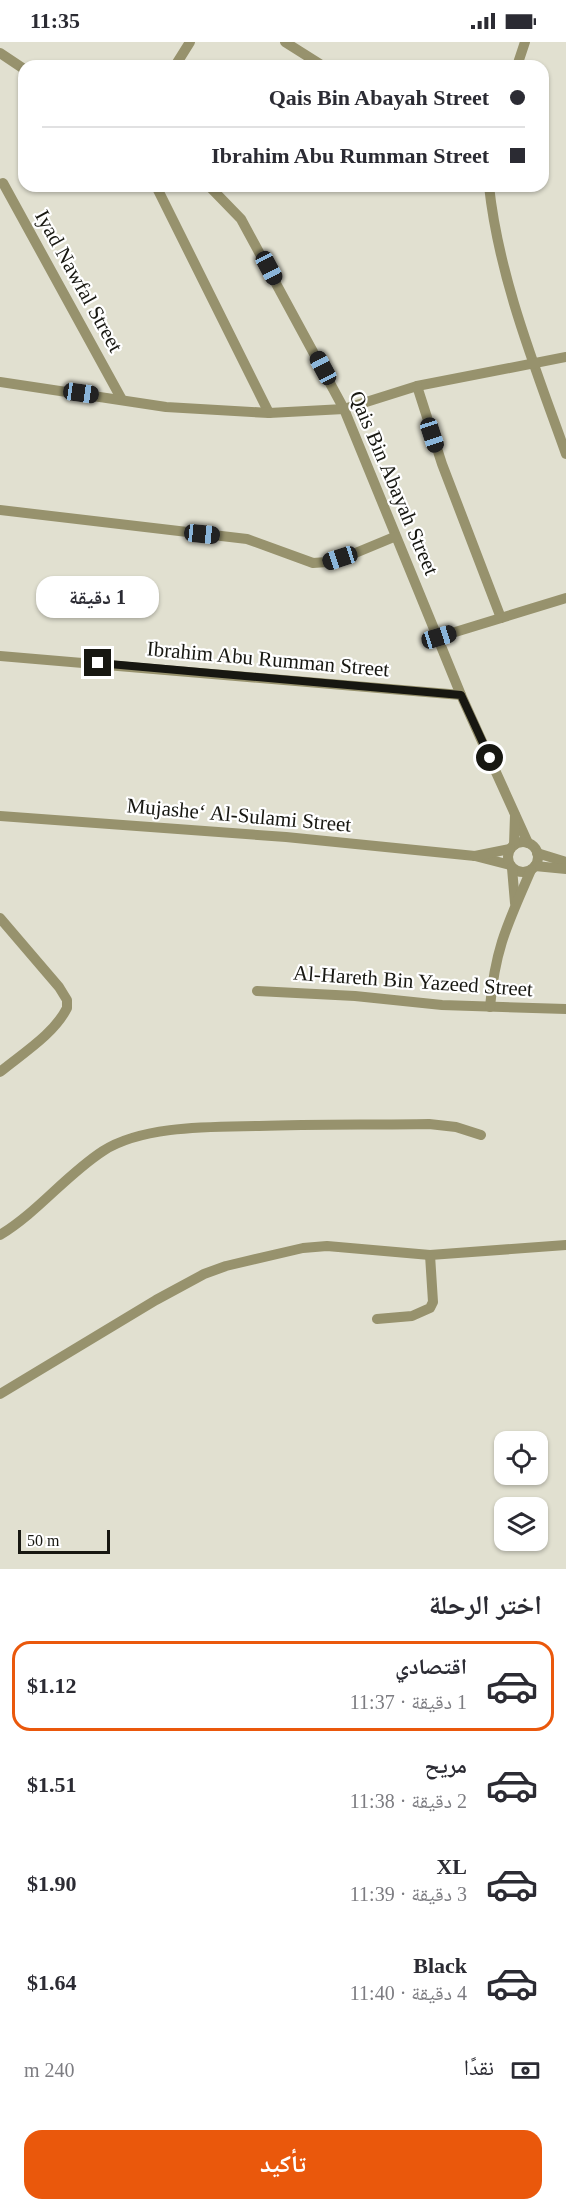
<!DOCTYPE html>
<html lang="ar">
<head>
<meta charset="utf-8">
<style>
	:root { --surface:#fff; --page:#f7f7f7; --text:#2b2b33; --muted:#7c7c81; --line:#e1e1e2; --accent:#ea580c }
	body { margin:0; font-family:"Times New Roman","Noto Naskh Arabic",serif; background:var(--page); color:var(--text); direction:rtl; height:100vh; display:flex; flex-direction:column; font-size:22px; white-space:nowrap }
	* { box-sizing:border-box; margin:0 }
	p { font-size:20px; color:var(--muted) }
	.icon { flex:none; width:33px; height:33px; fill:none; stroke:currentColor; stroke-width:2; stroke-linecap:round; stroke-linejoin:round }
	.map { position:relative; height:1527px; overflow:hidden; direction:ltr }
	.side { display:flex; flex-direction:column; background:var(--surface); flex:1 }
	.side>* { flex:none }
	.banner { position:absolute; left:18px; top:18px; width:531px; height:132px; border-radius:18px; box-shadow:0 2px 4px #0004; direction:rtl; display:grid; align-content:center; height:132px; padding:0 24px; background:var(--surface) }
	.buttons { position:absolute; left:494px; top:1389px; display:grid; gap:12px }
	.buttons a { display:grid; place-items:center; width:54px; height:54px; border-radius:12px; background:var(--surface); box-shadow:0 2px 4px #0004; font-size:30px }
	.scale { position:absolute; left:18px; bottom:15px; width:92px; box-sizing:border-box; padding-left:6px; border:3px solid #171711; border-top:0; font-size:16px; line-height:21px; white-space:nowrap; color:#171711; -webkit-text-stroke:4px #fff; paint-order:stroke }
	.end { position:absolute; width:27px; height:27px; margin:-14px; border:8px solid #171711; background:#fff; box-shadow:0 0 0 3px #fff }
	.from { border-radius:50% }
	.bubble { position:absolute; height:42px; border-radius:18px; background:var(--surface); box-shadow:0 2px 4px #0004; font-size:20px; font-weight:700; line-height:42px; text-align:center; direction:rtl }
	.car { position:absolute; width:18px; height:36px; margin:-18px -9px; border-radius:8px; box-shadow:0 0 4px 2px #0007; background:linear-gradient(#222 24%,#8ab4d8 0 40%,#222 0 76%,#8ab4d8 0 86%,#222 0) }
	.banner b { display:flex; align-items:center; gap:21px; height:57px; font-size:22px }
	.banner b+b { border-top:2px solid var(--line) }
	.banner i { width:15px; height:15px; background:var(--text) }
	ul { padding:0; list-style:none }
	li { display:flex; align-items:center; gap:18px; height:90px; margin:0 12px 9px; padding:0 12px; border:3px solid transparent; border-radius:18px }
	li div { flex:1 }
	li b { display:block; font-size:22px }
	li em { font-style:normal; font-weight:700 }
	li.selected { border-color:var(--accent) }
	li>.icon { width:54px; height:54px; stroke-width:1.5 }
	h2 { padding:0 24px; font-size:27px; line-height:72px }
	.pay { display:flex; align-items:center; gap:15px; height:66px; padding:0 24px; font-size:22px }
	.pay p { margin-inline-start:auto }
	.primary-button { display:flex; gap:12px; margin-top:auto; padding:12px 24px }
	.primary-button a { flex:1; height:69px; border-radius:18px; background:var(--accent); color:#fff; font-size:24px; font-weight:700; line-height:69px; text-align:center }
	.status { display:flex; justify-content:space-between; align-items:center; height:42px; padding:0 30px; background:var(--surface); direction:ltr }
	.status svg { height:16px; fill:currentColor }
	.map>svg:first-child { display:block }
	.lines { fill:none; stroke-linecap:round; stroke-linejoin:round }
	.street { stroke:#97926d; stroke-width:10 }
	.route { stroke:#171711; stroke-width:8 }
	.labels { text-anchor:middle; stroke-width:4.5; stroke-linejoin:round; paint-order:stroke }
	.street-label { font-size:21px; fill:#171711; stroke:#fff }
</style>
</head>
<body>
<div class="status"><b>11:35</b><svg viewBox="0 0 49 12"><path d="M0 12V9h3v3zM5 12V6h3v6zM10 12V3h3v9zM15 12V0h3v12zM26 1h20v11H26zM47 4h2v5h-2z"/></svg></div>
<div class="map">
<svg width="566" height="1527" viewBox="0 0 566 1527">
	<rect width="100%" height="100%" fill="#e1e0d0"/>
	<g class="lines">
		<g class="street">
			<path d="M285 0 323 24"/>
			<path d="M0 11 24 27"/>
			<path d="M175 24 190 0"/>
			<path d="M517 24 525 0"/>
			<path d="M3 141 121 356"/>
			<path d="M156 144 269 371"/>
			<path d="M209 144 241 177 344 367 461 653 528 801"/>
			<path d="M489 144C499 236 535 325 566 412"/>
			<path d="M0 340 166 365 269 371 344 367 417 344 566 315"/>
			<path d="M417 344 442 422 501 576"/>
			<path d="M0 468 247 497 313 521 327 520 353 512 394 495"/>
			<path d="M439 595 566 556"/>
			<path d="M0 614 461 653"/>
			<path d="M0 774 286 795 475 814 510 823"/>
			<circle cx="523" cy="815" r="15"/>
			<path d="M514 803 515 773"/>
			<path d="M537 811 566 820"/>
			<path d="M475 814 510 807"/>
			<path d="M535 824 566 827"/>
			<path d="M512 826 515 861"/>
			<path d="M0 876 59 945 67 958V966C54 992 23 1011 0 1030"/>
			<path d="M257 949 355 954 442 963 566 967"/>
			<path d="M490 965C495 906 508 881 531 828"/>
			<path d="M0 1193C38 1170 66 1133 103 1109 143 1083 213 1085 259 1084 316 1082 372 1083 429 1082L456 1085 481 1093"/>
			<path d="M377 1277 412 1274 430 1266 433 1260 430 1213"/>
			<path d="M0 1352 156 1258 204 1232 226 1224 303 1206 327 1204 430 1213 566 1203"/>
		</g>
	</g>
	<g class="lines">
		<path class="route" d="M98 621 461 653 490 716"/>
	</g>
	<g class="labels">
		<g class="street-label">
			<text transform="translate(79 239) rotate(61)" y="7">Iyad Nawfal Street</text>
			<text transform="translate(394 441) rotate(67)" y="7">Qais Bin Abayah Street</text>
			<text transform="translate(268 617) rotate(5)" y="7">Ibrahim Abu Rumman Street</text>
			<text transform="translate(239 773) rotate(5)" y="7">Mujashe‘ Al-Sulami Street</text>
			<text transform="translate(413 939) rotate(4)" y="7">Al-Hareth Bin Yazeed Street</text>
		</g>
	</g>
</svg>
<div class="buttons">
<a><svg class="icon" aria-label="locate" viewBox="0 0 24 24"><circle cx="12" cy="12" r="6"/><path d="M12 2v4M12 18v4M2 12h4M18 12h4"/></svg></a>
<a><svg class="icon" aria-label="layers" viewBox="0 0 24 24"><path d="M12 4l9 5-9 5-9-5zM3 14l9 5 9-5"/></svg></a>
</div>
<div class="scale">50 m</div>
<i class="end from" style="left:490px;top:716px"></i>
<i class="end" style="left:98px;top:621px"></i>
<div class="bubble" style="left:36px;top:534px;width:123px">1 دقيقة</div>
<i class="car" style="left:269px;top:226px;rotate:152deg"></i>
<i class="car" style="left:323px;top:326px;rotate:332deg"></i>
<i class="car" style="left:81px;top:351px;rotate:98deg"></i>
<i class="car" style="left:432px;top:393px;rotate:162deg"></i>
<i class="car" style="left:202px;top:492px;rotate:96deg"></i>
<i class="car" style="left:340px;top:516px;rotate:252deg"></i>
<i class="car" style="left:439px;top:595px;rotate:73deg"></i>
<div class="banner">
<b><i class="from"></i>Qais Bin Abayah Street</b>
<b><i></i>Ibrahim Abu Rumman Street</b>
</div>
</div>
<section class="side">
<h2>اختر الرحلة</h2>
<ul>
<li class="selected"><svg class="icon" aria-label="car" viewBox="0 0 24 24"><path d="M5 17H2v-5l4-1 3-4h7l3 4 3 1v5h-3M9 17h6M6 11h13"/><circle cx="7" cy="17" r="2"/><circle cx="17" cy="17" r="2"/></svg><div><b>اقتصادي</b><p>1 دقيقة · 11:37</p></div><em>$1.12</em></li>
<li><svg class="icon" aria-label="car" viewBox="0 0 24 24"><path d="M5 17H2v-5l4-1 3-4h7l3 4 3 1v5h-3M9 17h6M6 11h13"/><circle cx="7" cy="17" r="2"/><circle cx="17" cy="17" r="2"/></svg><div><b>مريح</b><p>2 دقيقة · 11:38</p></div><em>$1.51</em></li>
<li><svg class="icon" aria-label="car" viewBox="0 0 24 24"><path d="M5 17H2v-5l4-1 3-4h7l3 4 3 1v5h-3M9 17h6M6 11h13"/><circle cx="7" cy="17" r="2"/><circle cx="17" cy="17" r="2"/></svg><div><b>XL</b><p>3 دقيقة · 11:39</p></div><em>$1.90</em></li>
<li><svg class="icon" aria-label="car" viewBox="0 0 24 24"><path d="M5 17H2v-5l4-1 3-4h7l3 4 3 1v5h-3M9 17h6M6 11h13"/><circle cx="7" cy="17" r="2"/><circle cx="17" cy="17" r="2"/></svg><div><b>Black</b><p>4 دقيقة · 11:40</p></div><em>$1.64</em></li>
</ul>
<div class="pay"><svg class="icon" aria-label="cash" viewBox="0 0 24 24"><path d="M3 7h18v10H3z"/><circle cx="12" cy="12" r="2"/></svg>نقدًا<p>240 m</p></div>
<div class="primary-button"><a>تأكيد</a></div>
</section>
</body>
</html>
